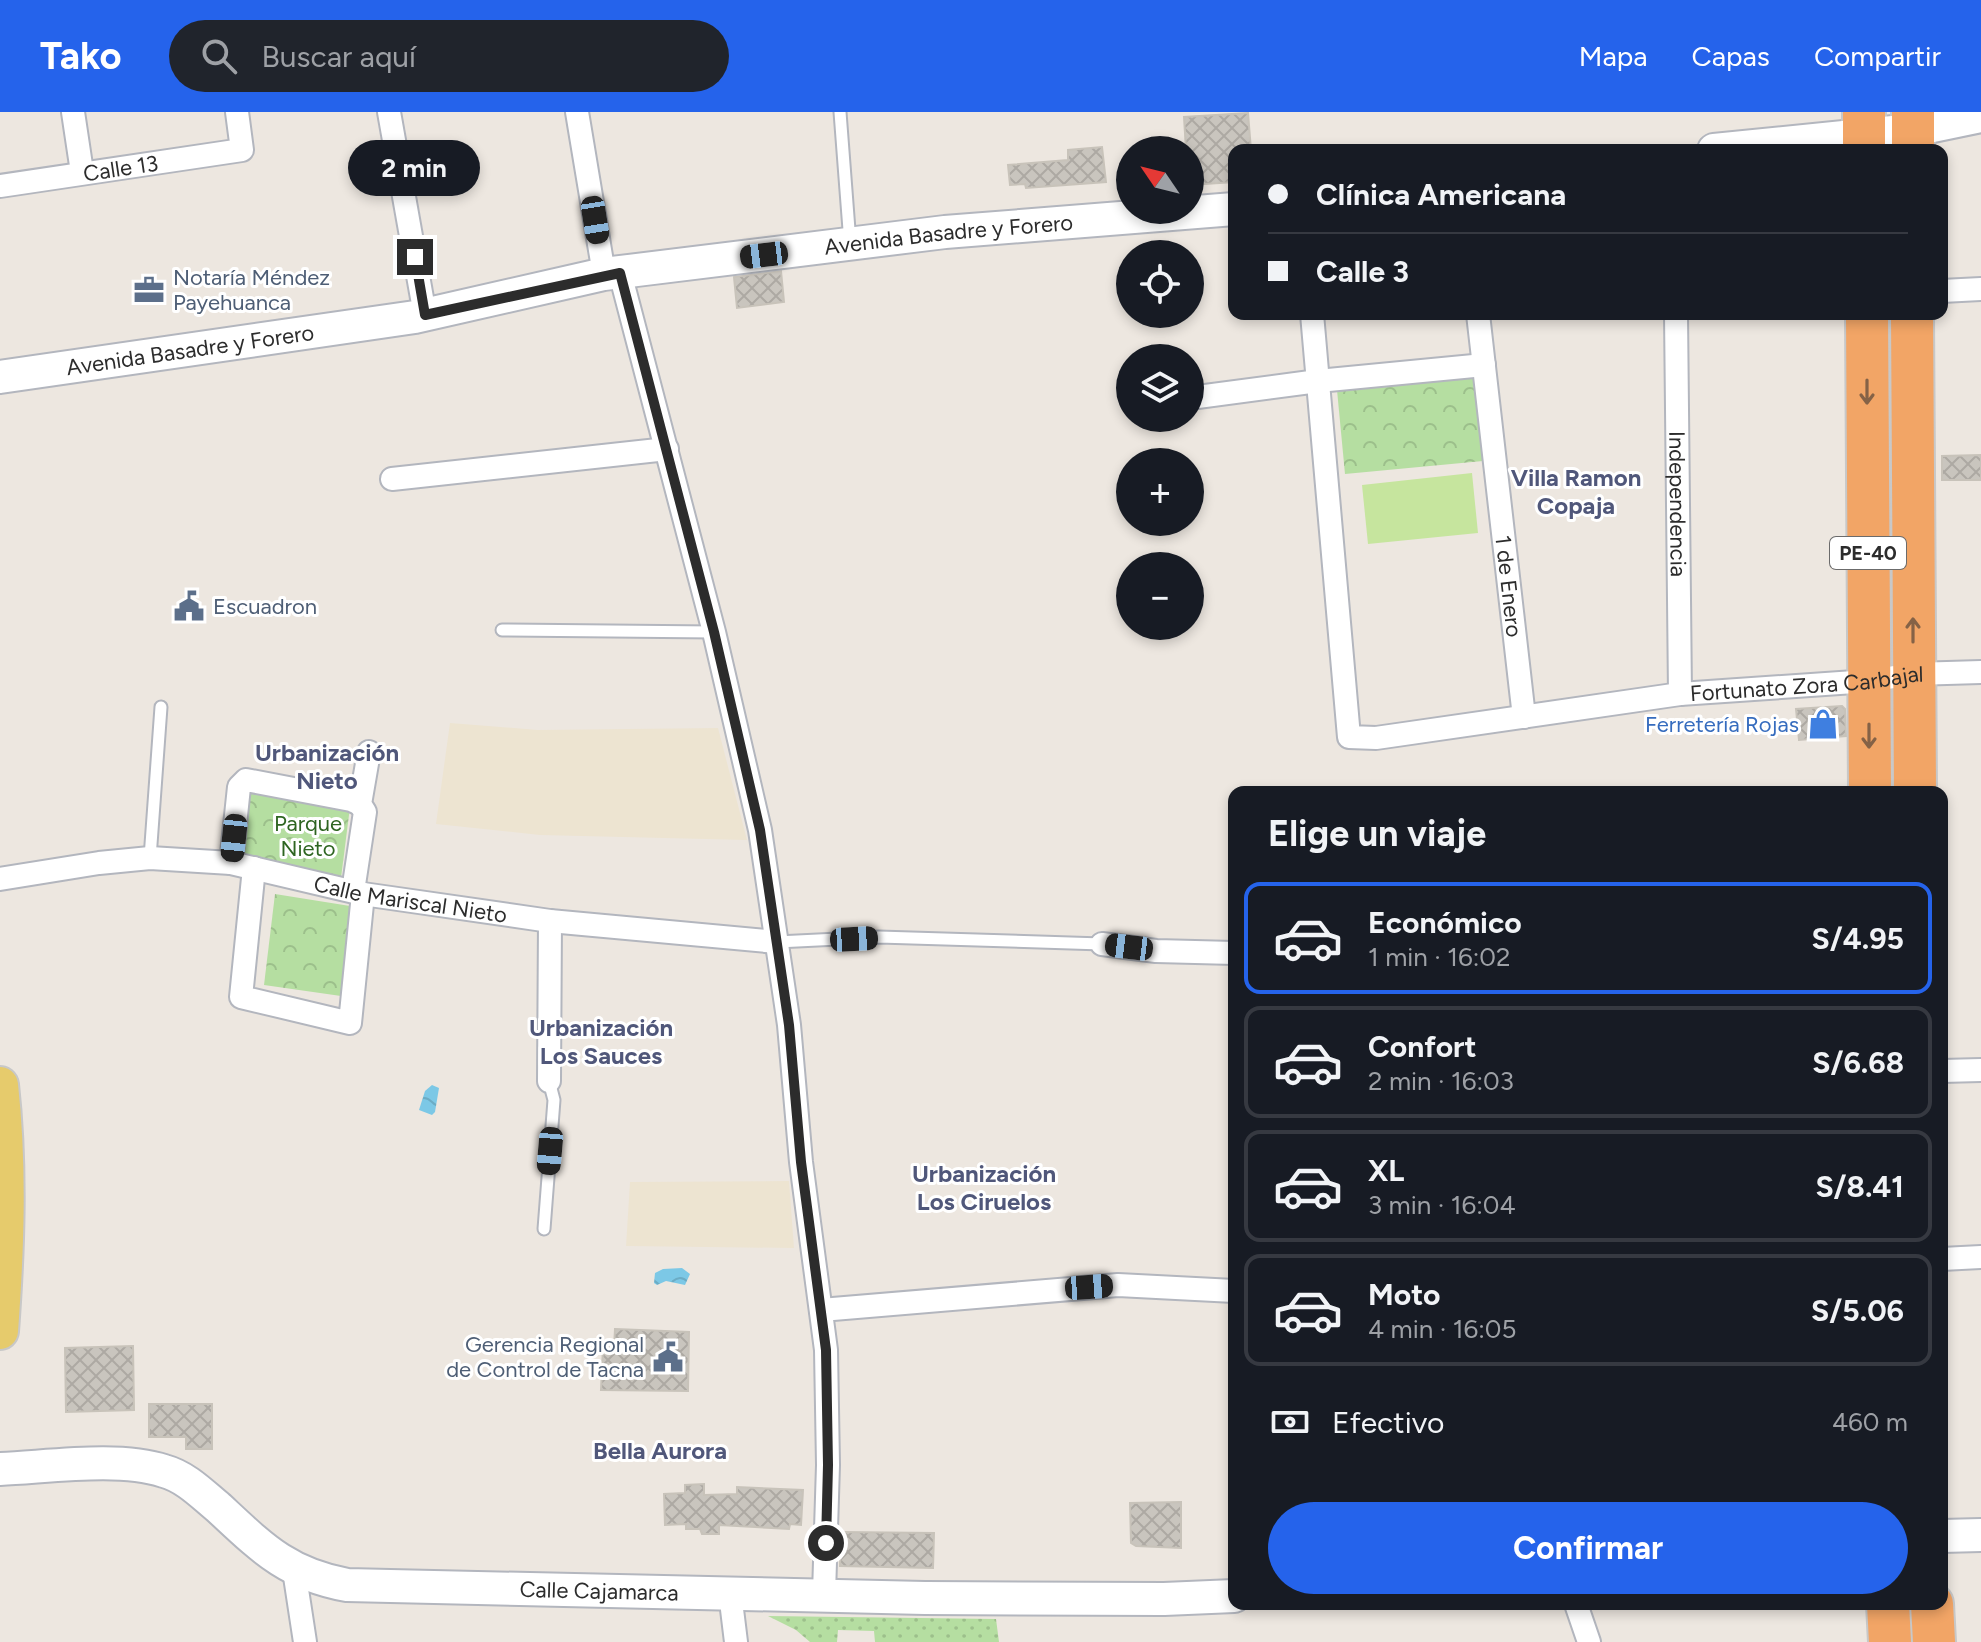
<!DOCTYPE html>
<html lang="es">
<head>
<meta charset="utf-8">
<style>
	:root { --surface:#171b24; --page:#20242c; --text:#f1f3f6; --muted:#9ea1a6; --line:#363941; --accent:#2563eb }
	body { margin:0; font-family:Figtree,sans-serif; background:var(--page); color:var(--text); height:100vh; display:flex; flex-direction:column; font-size:30px; white-space:nowrap }
	* { box-sizing:border-box; margin:0 }
	p { font-size:26px; color:var(--muted) }
	.icon { flex:none; width:44px; height:44px; fill:none; stroke:currentColor; stroke-width:2; stroke-linecap:round; stroke-linejoin:round }
	.map { position:relative; flex:1; overflow:hidden }
	.panel { position:absolute; left:1228px; top:674px; width:720px; height:824px; display:flex; flex-direction:column; background:var(--surface); border-radius:16px; box-shadow:0 4px 12px #0003 }
	.panel>* { flex:none }
	.banner { position:absolute; left:1228px; top:32px; width:720px; height:176px; border-radius:16px; box-shadow:0 4px 12px #0003; display:grid; align-content:center; height:176px; padding:0 40px; background:var(--surface) }
	.needle { width:52px; rotate:305deg }
	.tools { position:absolute; left:1116px; top:24px; display:grid; gap:16px }
	.tools a { display:grid; place-items:center; width:88px; height:88px; border-radius:50%; background:var(--surface); box-shadow:0 4px 12px #0003; font-size:40px }
	.end { position:absolute; width:36px; height:36px; margin:-18px; border:10px solid #2c2c2c; background:#fff; box-shadow:0 0 0 4px #fff }
	.from { border-radius:50% }
	.bubble { position:absolute; height:56px; border-radius:28px; background:var(--surface); box-shadow:0 4px 12px #0003; font-size:26px; font-weight:700; line-height:56px; text-align:center }
	.car { position:absolute; width:24px; height:48px; margin:-24px -12px; border-radius:10px; box-shadow:0 0 6px 2px #0007; background:linear-gradient(#222 24%,#8ab4d8 0 40%,#222 0 76%,#8ab4d8 0 86%,#222 0) }
	.banner b { display:flex; align-items:center; gap:28px; height:76px; font-size:30px }
	.banner b+b { border-top:2px solid var(--line) }
	.banner i { width:20px; height:20px; background:var(--text) }
	ul { padding:0; list-style:none }
	li { display:flex; align-items:center; gap:24px; height:112px; margin:0 16px 12px; padding:0 24px; border:4px solid var(--line); border-radius:16px }
	li div { flex:1 }
	li b { display:block; font-size:30px }
	li em { font-style:normal; font-weight:700 }
	li.current { border-color:var(--accent) }
	li>.icon { width:72px; height:72px; stroke-width:1.5 }
	h2 { padding:0 40px; font-size:36px; line-height:96px }
	.pay { display:flex; align-items:center; gap:20px; height:88px; padding:0 40px; font-size:30px }
	.pay p { margin-inline-start:auto }
	.cta { display:flex; gap:16px; margin-top:auto; padding:16px 40px }
	.cta a { flex:1; height:92px; border-radius:48px; background:var(--accent); color:#fff; font-size:32px; font-weight:700; line-height:92px; text-align:center }
	header { display:flex; align-items:center; gap:48px; box-sizing:border-box; height:112px; padding:0 40px; background:var(--accent); color:#fff }
	header strong { font-size:38px }
	nav { display:flex; gap:44px; margin-inline-start:auto; font-size:28px }
	.search { width:560px; height:72px; background:var(--page); display:flex; align-items:center; gap:20px; box-sizing:border-box; padding:0 28px; border-radius:44px; color:var(--muted); font-size:30px }
	.map>svg:first-child { display:block }
	.education { fill:#ede4d1 }
	.grass { fill:url(#grass-dots) }
	.forest { fill:url(#forest-crowns) }
	.pitch { fill:#c6e59e }
	.water { fill:url(#water-waves) }
	.building { fill:url(#building-cross-hatch); stroke:#c8c3ba; stroke-width:2 }
	.lines { fill:none; stroke-linecap:round; stroke-linejoin:round }
	.lane-casing { stroke:#b3b6be; stroke-width:15 }
	.street-casing { stroke:#b3b6be; stroke-width:26 }
	.secondary-casing { stroke:#b3b6be; stroke-width:36 }
	.primary-casing { stroke:#c8c8c8; stroke-width:40 }
	.highway-casing { stroke:#c8c8c8; stroke-width:46 }
	.lane { stroke:#fff; stroke-width:11 }
	.street { stroke:#fff; stroke-width:22 }
	.secondary { stroke:#fff; stroke-width:32 }
	.primary { stroke:#e6cb6c; stroke-width:36 }
	.highway { stroke:#f2a566; stroke-width:42 }
	.oneway { stroke:#856246 }
	.route { stroke:#2c2c2c; stroke-width:10 }
	.labels { text-anchor:middle; stroke-width:6; stroke-linejoin:round; paint-order:stroke }
	.shield { fill:#fff; stroke:#6b6b6b; stroke-width:2 }
	.shield-label { font-size:20px; font-weight:bold; fill:#2c2c2c }
	.street-label { font-size:22px; fill:#2c2c2c; stroke:#fff }
	.service-label { font-size:22px; fill:#4e5e75; stroke:#fff; text-anchor:start }
	.shop-label { font-size:22px; fill:#366cbe; stroke:#fff; text-anchor:end }
	.park-label { font-size:22px; fill:#2e6521; stroke:#fff }
	.neighbourhood-label { font-size:24px; font-weight:bold; fill:#50577a; stroke:#fff }
</style>
</head>
<body>
<header>
<strong>Tako</strong>
<div class="search"><svg class="icon" aria-label="search" viewBox="0 0 24 24"><circle cx="10" cy="10" r="6"/><path d="M15 15l6 6"/></svg>Buscar aquí</div>
<nav><a>Mapa</a><a>Capas</a><a>Compartir</a></nav>
</header>
<div class="map">
<svg width="1981" height="1530" viewBox="0 0 1981 1530">
	<defs>
		<pattern id="grass-dots" width="8" height="8" patternUnits="userSpaceOnUse" patternTransform="scale(2)"><rect width="8" height="8" fill="#b5dea1"/><path d="M2 2h.1M6 6h.1" fill="none" stroke="#9cbf8b" stroke-width="1.8" stroke-linecap="round"/></pattern>
		<pattern id="forest-crowns" width="20" height="18" patternUnits="userSpaceOnUse" patternTransform="scale(2)"><rect width="20" height="18" fill="#b5dea1"/><path d="M2 6a3 3 0 1 1 6 0M12 15a3 3 0 1 1 6 0" fill="none" stroke="#9cbf8b"/></pattern>
		<pattern id="water-waves" width="16" height="10" patternUnits="userSpaceOnUse" patternTransform="scale(2)"><rect width="16" height="10" fill="#7cc8e6"/><path d="M0 5q4-4 8 0t8 0" fill="none" stroke="#6bacc5"/></pattern>
		<pattern id="building-cross-hatch" width="8" height="8" patternUnits="userSpaceOnUse" patternTransform="scale(2)"><rect width="8" height="8" fill="#c9c5be"/><path d="M0 0l8 8M0 8l8-8" fill="none" stroke="#ada9a3"/></pattern>
	</defs>
	<rect width="100%" height="100%" fill="#ede7e0"/>
	<g class="education">
		<path d="M450 611 538 618 718 616 747 728 540 723 436 712Z"/>
		<path d="M789 1069 794 1136 626 1134 630 1070Z"/>
	</g>
	<path class="grass" d="M768 1504 996 1507 999 1530H875L874 1519 838 1518 837 1530H810L796 1518Z"/>
	<g class="forest">
		<path d="M1474 265 1483 349 1345 362 1337 278Z"/>
		<path d="M250 679 350 695 341 766 244 745Z"/>
		<path d="M275 782 350 794 341 884 264 873Z"/>
	</g>
	<path class="pitch" d="M1472 361 1478 421 1368 432 1362 373Z"/>
	<g class="water">
		<path d="M432 973 439 976 435 1000 432 1003 419 998 425 979Z"/>
		<path d="M682 1156 690 1162 685 1173 666 1169 657 1173 654 1171 655 1161 663 1157Z"/>
	</g>
	<g class="building">
		<path d="M1248 1 1251 38H1234V70L1190 73V38H1186L1184 5Z"/>
		<path d="M1102 35 1106 70 1026 76 1025 72 1010 73 1008 53 1068 48V38Z"/>
		<path d="M781 159 784 190 737 196 734 165Z"/>
		<path d="M1981 343V368H1942V344Z"/>
		<path d="M1842 594 1845 597 1846 624 1799 628 1796 597Z"/>
		<path d="M615 1217 689 1220 688 1279 601 1278 603 1235 614 1236Z"/>
		<path d="M133 1234 134 1298 66 1300 65 1236Z"/>
		<path d="M149 1292H212V1337H186V1325H149Z"/>
		<path d="M704 1372V1383L737 1382V1375L803 1378 801 1413 790 1412 789 1417 719 1413V1422H702L700 1417H686V1412L665 1413 664 1382 685 1381V1373Z"/>
		<path d="M1181 1390V1436L1136 1434 1131 1431 1130 1391Z"/>
		<path d="M841 1420 934 1421 933 1456 840 1454Z"/>
	</g>
	<g class="lines">
		<g class="lane-casing">
			<g id="lane">
				<path d="M840 0 850 131"/>
				<path d="M502 518 714 520"/>
				<path d="M150 746 161 595"/>
				<path d="M777 830 879 825 1102 832"/>
				<path d="M544 1117 554 988 549 969"/>
			</g>
		</g>
		<g class="street-casing">
			<g id="street">
				<path d="M73 0 82 60"/>
				<path d="M389 0 425 203"/>
				<path d="M577 0 604 162"/>
				<path id="s1" d="M0 74 242 38 237 0"/>
				<path d="M620 161 714 520 760 718 789 913 801 1050 826 1238 828 1353 824 1482"/>
				<path d="M1942 179 1981 177"/>
				<path id="s2" d="M1312 202 1349 625 1376 626 1680 582 1869 569 1913 562 1981 560"/>
				<path id="s3" d="M1478 202 1524 605"/>
				<path id="s4" d="M1676 202 1680 582"/>
				<path d="M1190 286 1318 269 1484 253"/>
				<path d="M392 367 667 337"/>
				<path d="M231 751 239 675 246 668 351 688 360 692"/>
				<path d="M254 756 241 885 350 911 363 782"/>
				<path id="s5" d="M0 767 99 751 150 746 231 751 363 782 550 809 777 830"/>
				<path d="M353 779 365 700 360 692 369 640"/>
				<path d="M1102 832 1156 839 1234 841"/>
				<path d="M1942 959 1981 958"/>
				<path d="M549 969 550 809"/>
				<path d="M1942 1147 1981 1145"/>
				<path d="M821 1198 1118 1173 1234 1179"/>
				<path d="M294 1458 305 1530"/>
				<path d="M730 1481 736 1530"/>
				<path d="M1576 1492 1589 1530"/>
			</g>
		</g>
		<g class="secondary-casing">
			<g id="secondary">
				<path d="M1714 38 1913 18 1981 4"/>
				<path id="s6" d="M0 265 415 205 604 162 945 120 1234 97"/>
				<path id="s7" d="M0 1357C48 1355 119 1344 164 1359 186 1365 202 1382 219 1396 262 1436 287 1462 347 1473L925 1486 1164 1487 1234 1484"/>
				<path d="M1942 1424 1981 1423"/>
			</g>
		</g>
		<g class="primary-casing">
			<path id="primary" d="M0 973C9 1055 6 1137 0 1219"/>
		</g>
		<g class="highway-casing">
			<g id="highway">
				<path d="M1864 0V38"/>
				<path d="M1913 38V0"/>
				<path d="M1867 202 1870 680"/>
				<path d="M1912 202 1915 680"/>
				<path d="M1888 1492 1890 1530"/>
				<path d="M1932 1492 1934 1530"/>
			</g>
		</g>
		<use href="#lane" class="lane"/>
		<use href="#street" class="street"/>
		<use href="#secondary" class="secondary"/>
		<use href="#primary" class="primary"/>
		<use href="#highway" class="highway"/>
	</g>
	<defs><path id="oneway-shaft" d="M-6 0H5M1.5-3L5.5 0L1.5 3" fill="none" stroke-width="1.6" stroke-linecap="round" stroke-linejoin="round" transform="scale(2)"/></defs>
	<g class="oneway">
		<use href="#oneway-shaft" transform="translate(1867 280) rotate(90)"/>
		<use href="#oneway-shaft" transform="translate(1913 518) rotate(-90)"/>
		<use href="#oneway-shaft" transform="translate(1869 624) rotate(90)"/>
	</g>
	<g class="lines">
		<path class="route" d="M415 145 425 203 620 161 714 520 760 718 789 913 801 1050 826 1238 828 1353 826 1431"/>
	</g>
	<defs>
		<g id="office-bare" transform="scale(2.4)"><path d="M-6-3h4V-5.5h4V-3h4V5H-6ZM-1-4.5V-3h2v-1.5ZM-6 0V1H6V0Z" fill="#5c6f8a" stroke="#fff" stroke-width="2.5" paint-order="stroke"/></g>
		<g id="civic-bare" transform="scale(2.4)"><path d="M-.6-6.5H3V-4.5H.6V-3L4-1V1h2V6H-6V1h2V-1L-.6-3ZM-1.2 2.5V6h2.4V2.5Z" fill="#5c6f8a" stroke="#fff" stroke-width="2.5" paint-order="stroke"/></g>
		<g id="shop-bare" transform="scale(2.4)"><path d="M-5-2.5h2.3a2.7 3.5 0 0 1 5.4 0H5L5.5 6h-11ZM-1.5-2.5h3a1.5 2.3 0 0 0-3 0Z" fill="#3f7fe0" stroke="#fff" stroke-width="2.5" paint-order="stroke"/></g>
	</defs>
	<g fill-rule="evenodd">
		<use href="#office-bare" x="149" y="178"/>
		<use href="#civic-bare" x="189" y="494"/>
		<use href="#shop-bare" x="1823" y="612"/>
		<use href="#civic-bare" x="668" y="1245"/>
	</g>
	<g class="labels">
		<rect class="shield" x="1830" y="425" width="76" height="32" rx="6"/>
		<g class="shield-label">
			<text x="1868" y="448">PE-40</text>
		</g>
		<g class="street-label">
			<text dy="8" stroke="none"><textPath href="#s1" startOffset="122">Calle 13</textPath></text>
			<text dy="8" stroke="none"><textPath href="#s6" startOffset="960">Avenida Basadre y Forero</textPath></text>
			<text dy="8" stroke="none"><textPath href="#s6" startOffset="192">Avenida Basadre y Forero</textPath></text>
			<text dy="8" stroke="none"><textPath href="#s4" startOffset="190">Independencia</textPath></text>
			<text dy="8" stroke="none"><textPath href="#s3" startOffset="274">1 de Enero</textPath></text>
			<text dy="8" stroke="none"><textPath href="#s2" startOffset="886">Fortunato Zora Carbajal</textPath></text>
			<text dy="8" stroke="none"><textPath href="#s5" startOffset="416">Calle Mariscal Nieto</textPath></text>
			<text dy="8" stroke="none"><textPath href="#s7" startOffset="636">Calle Cajamarca</textPath></text>
		</g>
		<g class="service-label">
			<text x="173" y="173">Notaría Méndez<tspan x="173" dy="25">Payehuanca</tspan></text>
			<text x="213" y="502">Escuadron</text>
			<text x="644" y="1240" text-anchor="end">Gerencia Regional<tspan x="644" dy="25">de Control de Tacna</tspan></text>
		</g>
		<g class="shop-label">
			<text x="1799" y="620">Ferretería Rojas</text>
		</g>
		<g class="park-label">
			<text x="308" y="719">Parque<tspan x="308" dy="25">Nieto</tspan></text>
		</g>
		<g class="neighbourhood-label">
			<text x="1576" y="374">Villa Ramon<tspan x="1576" dy="28">Copaja</tspan></text>
			<text x="327" y="649">Urbanización<tspan x="327" dy="28">Nieto</tspan></text>
			<text x="601" y="924">Urbanización<tspan x="601" dy="28">Los Sauces</tspan></text>
			<text x="984" y="1070">Urbanización<tspan x="984" dy="28">Los Ciruelos</tspan></text>
			<text x="660" y="1347">Bella Aurora</text>
		</g>
	</g>
</svg>
<div class="tools">
<a><svg class="needle" viewBox="-14 -14 28 28"><path d="M0-13l5 13h-10z" fill="#e53935"/><path d="M0 13l5-13h-10z" fill="#9ea1a6"/></svg></a>
<a><svg class="icon" aria-label="locate" viewBox="0 0 24 24"><circle cx="12" cy="12" r="6"/><path d="M12 2v4M12 18v4M2 12h4M18 12h4"/></svg></a>
<a><svg class="icon" aria-label="layers" viewBox="0 0 24 24"><path d="M12 4l9 5-9 5-9-5zM3 14l9 5 9-5"/></svg></a>
<a>+</a>
<a>−</a>
</div>
<i class="end from" style="left:826px;top:1431px"></i>
<i class="end" style="left:415px;top:145px"></i>
<div class="bubble" style="left:348px;top:28px;width:132px">2 min</div>
<i class="car" style="left:595px;top:108px;rotate:171deg"></i>
<i class="car" style="left:764px;top:143px;rotate:263deg"></i>
<i class="car" style="left:234px;top:726px;rotate:186deg"></i>
<i class="car" style="left:854px;top:827px;rotate:87deg"></i>
<i class="car" style="left:1129px;top:835px;rotate:277deg"></i>
<i class="car" style="left:550px;top:1039px;rotate:185deg"></i>
<i class="car" style="left:1089px;top:1175px;rotate:86deg"></i>
<div class="banner">
<b><i class="from"></i>Clínica Americana</b>
<b><i></i>Calle 3</b>
</div>
<section class="panel">
<h2>Elige un viaje</h2>
<ul>
<li class="current"><svg class="icon" aria-label="car" viewBox="0 0 24 24"><path d="M5 17H2v-5l4-1 3-4h7l3 4 3 1v5h-3M9 17h6M6 11h13"/><circle cx="7" cy="17" r="2"/><circle cx="17" cy="17" r="2"/></svg><div><b>Económico</b><p>1 min · 16:02</p></div><em>S/4.95</em></li>
<li><svg class="icon" aria-label="car" viewBox="0 0 24 24"><path d="M5 17H2v-5l4-1 3-4h7l3 4 3 1v5h-3M9 17h6M6 11h13"/><circle cx="7" cy="17" r="2"/><circle cx="17" cy="17" r="2"/></svg><div><b>Confort</b><p>2 min · 16:03</p></div><em>S/6.68</em></li>
<li><svg class="icon" aria-label="car" viewBox="0 0 24 24"><path d="M5 17H2v-5l4-1 3-4h7l3 4 3 1v5h-3M9 17h6M6 11h13"/><circle cx="7" cy="17" r="2"/><circle cx="17" cy="17" r="2"/></svg><div><b>XL</b><p>3 min · 16:04</p></div><em>S/8.41</em></li>
<li><svg class="icon" aria-label="car" viewBox="0 0 24 24"><path d="M5 17H2v-5l4-1 3-4h7l3 4 3 1v5h-3M9 17h6M6 11h13"/><circle cx="7" cy="17" r="2"/><circle cx="17" cy="17" r="2"/></svg><div><b>Moto</b><p>4 min · 16:05</p></div><em>S/5.06</em></li>
</ul>
<div class="pay"><svg class="icon" aria-label="cash" viewBox="0 0 24 24"><path d="M3 7h18v10H3z"/><circle cx="12" cy="12" r="2"/></svg>Efectivo<p>460 m</p></div>
<div class="cta"><a>Confirmar</a></div>
</section>
</div>
</body>
</html>
